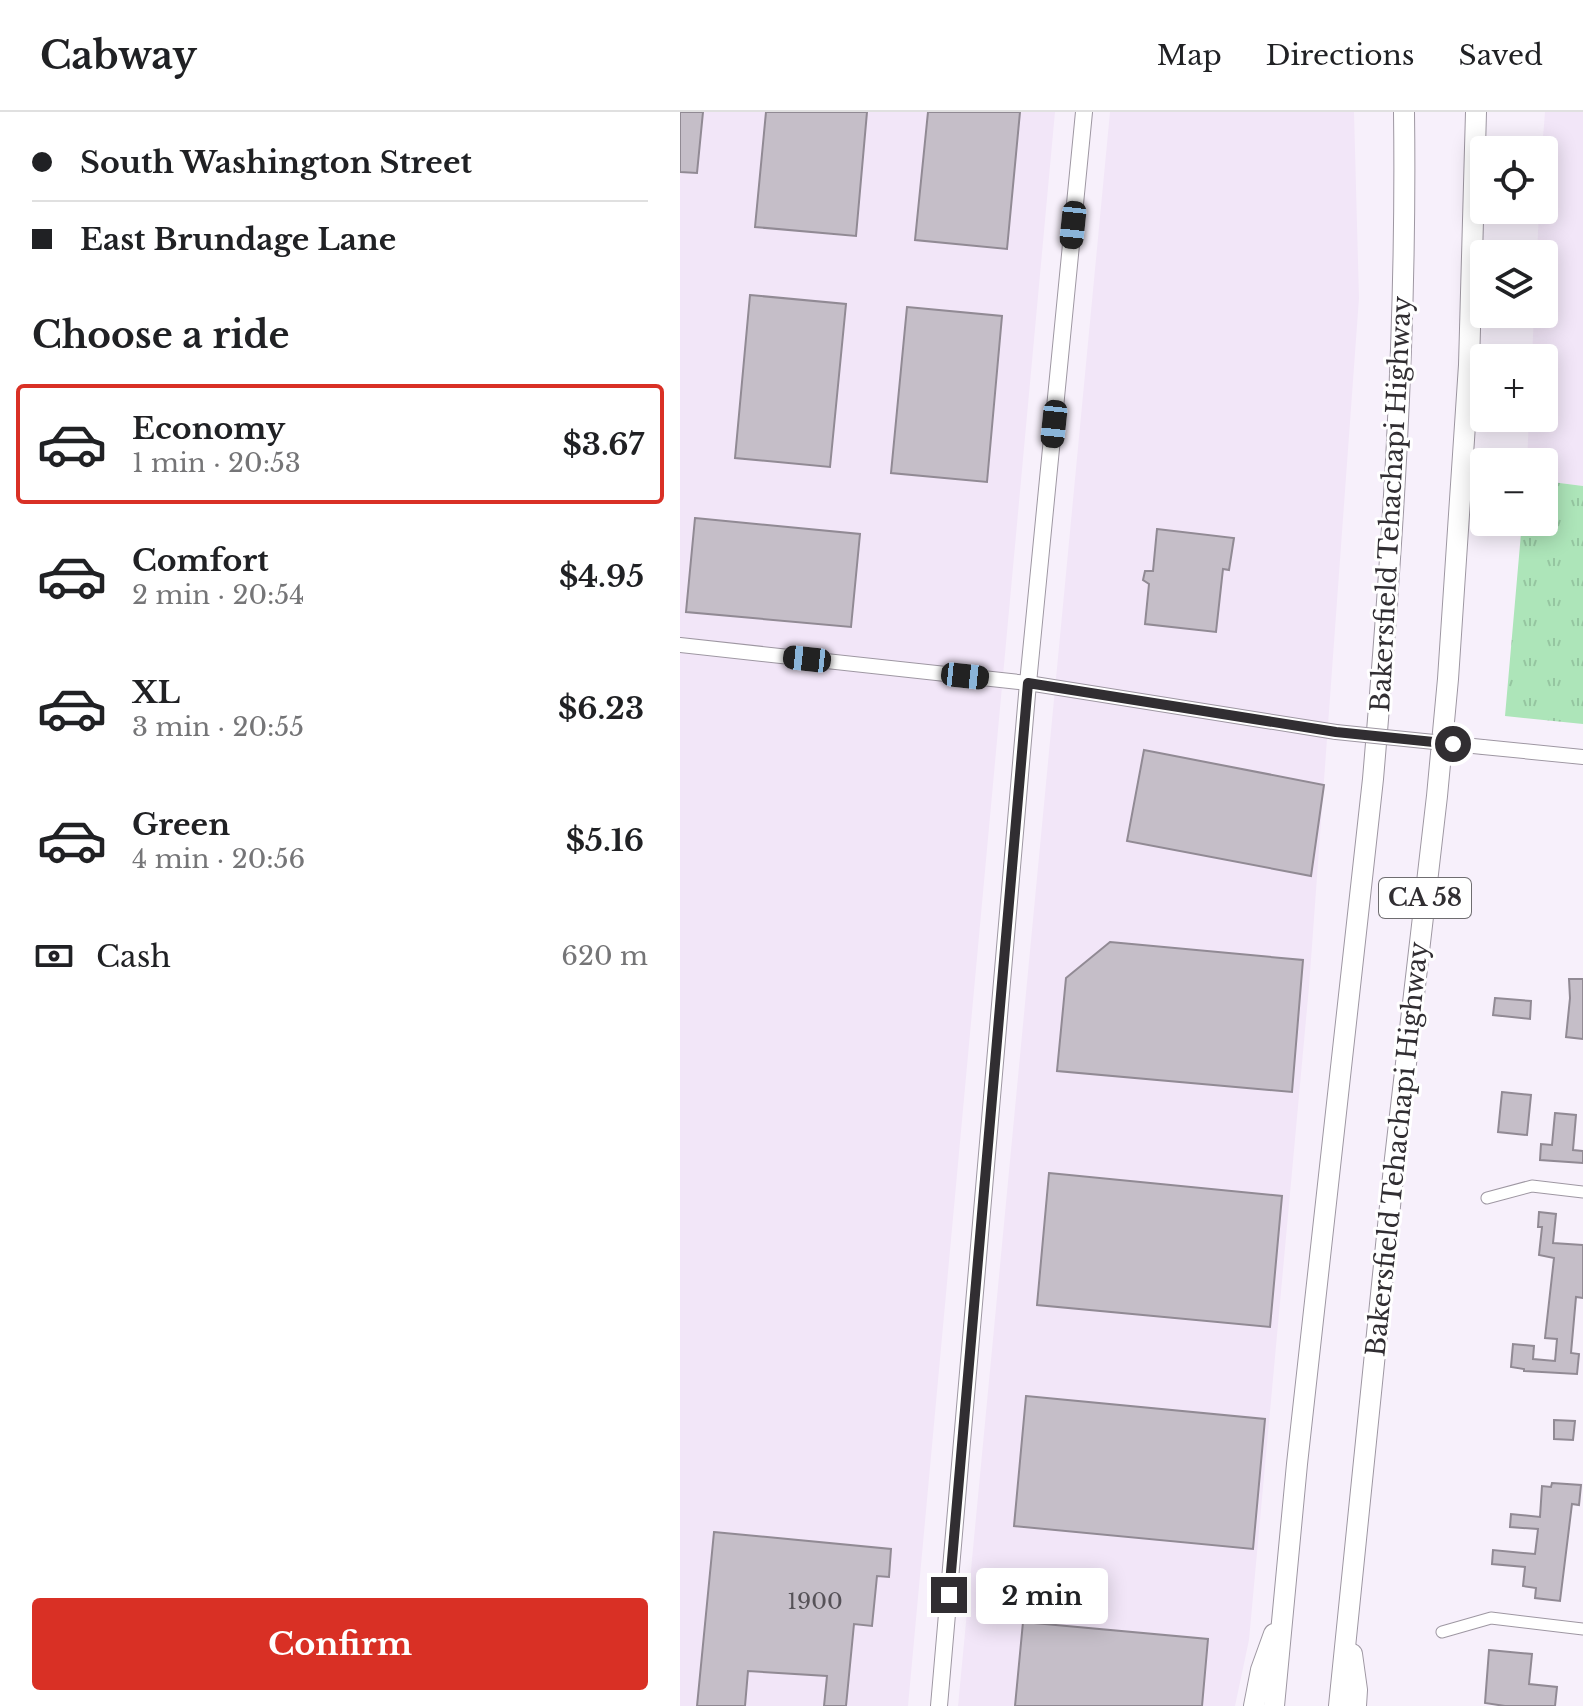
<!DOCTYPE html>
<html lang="en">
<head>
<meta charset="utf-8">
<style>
	:root { --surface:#fff; --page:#f6f6f6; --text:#202124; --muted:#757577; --line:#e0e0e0; --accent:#d93025 }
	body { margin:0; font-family:"Libre Baskerville",serif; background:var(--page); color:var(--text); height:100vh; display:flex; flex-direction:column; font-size:30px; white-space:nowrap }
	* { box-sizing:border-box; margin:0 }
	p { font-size:26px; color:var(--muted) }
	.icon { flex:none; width:44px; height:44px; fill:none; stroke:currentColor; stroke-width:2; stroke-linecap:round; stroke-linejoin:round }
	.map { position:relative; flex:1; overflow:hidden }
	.sheet { display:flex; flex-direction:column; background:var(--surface); width:680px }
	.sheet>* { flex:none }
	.hud { display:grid; align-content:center; height:176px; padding:0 32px; background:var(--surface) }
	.controls { position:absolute; left:790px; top:24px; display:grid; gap:16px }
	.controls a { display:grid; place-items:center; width:88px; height:88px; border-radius:8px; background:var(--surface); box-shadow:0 4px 20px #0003; font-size:40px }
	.end { position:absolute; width:36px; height:36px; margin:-18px; border:10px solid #312e32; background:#fff; box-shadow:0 0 0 4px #fff }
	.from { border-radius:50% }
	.bubble { position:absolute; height:56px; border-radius:8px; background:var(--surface); box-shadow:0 4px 20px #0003; font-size:26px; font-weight:800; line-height:56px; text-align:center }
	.car { position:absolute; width:24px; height:48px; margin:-24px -12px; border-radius:10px; box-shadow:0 0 6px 2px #0007; background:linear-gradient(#222 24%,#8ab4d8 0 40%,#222 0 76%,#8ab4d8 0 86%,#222 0) }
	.hud b { display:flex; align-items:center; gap:28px; height:76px; font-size:30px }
	.hud b+b { border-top:2px solid var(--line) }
	.hud i { width:20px; height:20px; background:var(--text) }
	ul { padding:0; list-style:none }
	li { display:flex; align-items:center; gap:24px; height:120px; margin:0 16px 12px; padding:0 16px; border:4px solid transparent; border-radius:8px }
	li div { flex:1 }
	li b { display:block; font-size:30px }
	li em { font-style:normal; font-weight:800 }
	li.current { border-color:var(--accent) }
	li>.icon { width:72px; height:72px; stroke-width:1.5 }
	h2 { padding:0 32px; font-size:36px; line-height:96px }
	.pay { display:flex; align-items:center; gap:20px; height:88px; padding:0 32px; font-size:30px }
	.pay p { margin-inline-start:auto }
	.action { display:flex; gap:16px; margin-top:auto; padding:16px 32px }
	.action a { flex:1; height:92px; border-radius:8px; background:var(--accent); color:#fff; font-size:32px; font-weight:800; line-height:92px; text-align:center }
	header { display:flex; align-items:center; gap:48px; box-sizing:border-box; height:112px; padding:0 40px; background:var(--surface); border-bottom:2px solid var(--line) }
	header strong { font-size:38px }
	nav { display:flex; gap:44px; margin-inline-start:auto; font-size:28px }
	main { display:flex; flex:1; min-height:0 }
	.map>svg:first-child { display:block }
	.built { fill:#f2e6f8 }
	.grass { fill:url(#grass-tufts) }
	.building { fill:#c5bec8; stroke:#918a94; stroke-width:2 }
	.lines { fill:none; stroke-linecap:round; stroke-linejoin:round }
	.minor-casing { stroke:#9e97a2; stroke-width:13 }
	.tertiary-casing { stroke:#9e97a2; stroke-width:16 }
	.secondary-casing { stroke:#9e97a2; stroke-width:18 }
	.motorway-casing { stroke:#9e97a2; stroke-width:22 }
	.minor { stroke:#fff; stroke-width:11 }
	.tertiary { stroke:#fff; stroke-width:14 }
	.secondary { stroke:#fff; stroke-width:16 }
	.motorway { stroke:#fff; stroke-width:20 }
	.tertiary-bridge-casing { stroke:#9e97a2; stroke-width:16; stroke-linecap:butt }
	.tertiary-bridge { stroke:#fff; stroke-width:14 }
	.route { stroke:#312e32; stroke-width:10 }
	.labels { text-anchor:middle; stroke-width:6; stroke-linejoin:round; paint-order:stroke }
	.number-label { font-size:22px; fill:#565258 }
	.shield { fill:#fff; stroke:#6f6d70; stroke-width:2 }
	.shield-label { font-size:24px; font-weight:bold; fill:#312e32 }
	.street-label { font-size:26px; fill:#312e32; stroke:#fff }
</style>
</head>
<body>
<header>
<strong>Cabway</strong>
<nav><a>Map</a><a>Directions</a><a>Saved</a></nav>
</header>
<main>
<section class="sheet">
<div class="hud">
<b><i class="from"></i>South Washington Street</b>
<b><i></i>East Brundage Lane</b>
</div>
<h2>Choose a ride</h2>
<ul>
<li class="current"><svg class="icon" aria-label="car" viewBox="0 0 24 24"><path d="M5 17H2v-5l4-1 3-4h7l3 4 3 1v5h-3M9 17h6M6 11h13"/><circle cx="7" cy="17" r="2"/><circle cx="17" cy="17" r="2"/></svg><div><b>Economy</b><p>1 min · 20:53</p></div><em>$3.67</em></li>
<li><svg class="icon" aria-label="car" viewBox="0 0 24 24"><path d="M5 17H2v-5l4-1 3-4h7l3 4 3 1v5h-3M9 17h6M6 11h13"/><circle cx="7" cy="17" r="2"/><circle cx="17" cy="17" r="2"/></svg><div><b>Comfort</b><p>2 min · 20:54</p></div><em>$4.95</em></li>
<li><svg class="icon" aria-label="car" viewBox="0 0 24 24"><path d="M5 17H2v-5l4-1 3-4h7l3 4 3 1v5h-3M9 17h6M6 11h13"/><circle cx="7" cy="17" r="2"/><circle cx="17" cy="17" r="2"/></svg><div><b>XL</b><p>3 min · 20:55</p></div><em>$6.23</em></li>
<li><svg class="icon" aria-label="car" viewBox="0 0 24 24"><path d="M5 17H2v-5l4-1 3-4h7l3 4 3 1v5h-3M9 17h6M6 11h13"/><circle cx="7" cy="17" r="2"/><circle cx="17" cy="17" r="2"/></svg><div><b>Green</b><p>4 min · 20:56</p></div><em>$5.16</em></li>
</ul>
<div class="pay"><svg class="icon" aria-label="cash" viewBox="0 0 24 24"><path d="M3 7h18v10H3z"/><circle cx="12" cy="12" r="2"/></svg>Cash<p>620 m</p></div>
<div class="action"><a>Confirm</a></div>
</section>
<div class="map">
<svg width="903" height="1594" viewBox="0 0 903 1594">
	<defs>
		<pattern id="grass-tufts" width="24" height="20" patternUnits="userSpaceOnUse" patternTransform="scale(2)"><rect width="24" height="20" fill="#ade5b9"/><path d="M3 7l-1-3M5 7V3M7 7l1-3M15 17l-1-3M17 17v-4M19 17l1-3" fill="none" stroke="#95c5a0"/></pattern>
	</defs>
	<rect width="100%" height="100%" fill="#f7f0fb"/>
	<g class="built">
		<path d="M0 0H375L228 1594H0Z"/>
		<path d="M430 0H674L679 186 629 875 569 1528 555 1594H278Z"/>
		<path d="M865 0H903V374L864 369V350H847L849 306H864V246H852L854 202H864V142H857L859 98H864L862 38Z"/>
	</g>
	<path class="grass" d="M864 369 903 374V612L825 604 842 410H864Z"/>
	<g class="building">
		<path d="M0 0H23L17 61 0 60Z"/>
		<path d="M86 0H187L176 124 75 115Z"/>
		<path d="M248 0H340L327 137 235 128Z"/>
		<path d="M70 183 166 192 150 355 55 346Z"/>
		<path d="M227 195 322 204 307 370 211 361Z"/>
		<path d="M15 406 180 422 171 515 6 500Z"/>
		<path d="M477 417 554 426 549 458 543 457 536 520 465 512 469 472 463 468 465 459H473Z"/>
		<path d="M464 638 644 673 631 764 447 729Z"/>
		<path d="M430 830 623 848 612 980 377 959 386 866Z"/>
		<path d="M889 867H903V927L886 925 890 886Z"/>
		<path d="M815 886 851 889 850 907 813 903Z"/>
		<path d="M822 980 851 983 847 1023 818 1020Z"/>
		<path d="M875 1001 896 1003 893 1038 903 1039V1051L860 1048 861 1032 872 1033Z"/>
		<path d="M369 1061 602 1084 590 1215 357 1193Z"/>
		<path d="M859 1100 876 1102 873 1131 903 1133V1186L896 1185 891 1241 899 1242 897 1262 844 1259V1257L831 1255 833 1232 854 1234 853 1247 875 1249 877 1227 865 1226 874 1146 859 1143 862 1115H858Z"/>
		<path d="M346 1284 585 1307 573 1437 334 1414Z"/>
		<path d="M874 1308 895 1309 893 1328 874 1327Z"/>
		<path d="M872 1371 901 1373 899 1393 892 1392 880 1489 855 1486 856 1476 843 1474 845 1455 812 1452 813 1438 855 1442 858 1417 830 1415 831 1402 860 1405 862 1374 871 1375Z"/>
		<path d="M34 1420 211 1437 209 1465 197 1464 192 1514 174 1512 166 1594H144L147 1564 68 1559 65 1594H17Z"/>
		<path d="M343 1510 528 1527 522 1594H335Z"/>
		<path d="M809 1538 852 1542 849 1572 877 1575 875 1594H825L805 1591Z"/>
	</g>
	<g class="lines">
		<g class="minor-casing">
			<g id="minor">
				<path d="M807 1086 852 1074 903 1080"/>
				<path d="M762 1520 811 1506 903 1517"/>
			</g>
		</g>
		<g class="tertiary-casing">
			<g id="tertiary">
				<path d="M0 533 348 571 656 620"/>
				<path d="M803 635 903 645"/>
			</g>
		</g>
		<g class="secondary-casing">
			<path id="secondary" d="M259 1594 348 571 404 0"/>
		</g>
		<g class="motorway-casing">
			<g id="motorway">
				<path d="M672 1542 677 1578 676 1594"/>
				<path d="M574 1594 581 1558 594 1522"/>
				<path d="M594 1594 617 1352 693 667C712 445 727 223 724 0"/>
				<path d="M659 1594 714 1055 757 684 768 567 789 253 796 0"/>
			</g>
		</g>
		<use href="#minor" class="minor"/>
		<use href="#tertiary" class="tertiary"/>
		<use href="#secondary" class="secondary"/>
		<use href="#motorway" class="motorway"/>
		<g class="tertiary-bridge-casing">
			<path id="tertiary-bridge" d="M656 620 803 635"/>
		</g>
		<use href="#tertiary-bridge" class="tertiary-bridge"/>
	</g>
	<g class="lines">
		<path class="route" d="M269 1483 348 571 656 620 773 632"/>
	</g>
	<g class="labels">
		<g class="number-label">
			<text x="135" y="1497">1900</text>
		</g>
		<rect class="shield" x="699" y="766" width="92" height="40" rx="6"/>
		<g class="shield-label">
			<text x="745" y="794">CA 58</text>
		</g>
		<g class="street-label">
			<text transform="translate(711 392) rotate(-87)" y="9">Bakersfield Tehachapi Highway</text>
			<text transform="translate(717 1037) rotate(-84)" y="9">Bakersfield Tehachapi Highway</text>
		</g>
	</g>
</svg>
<div class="controls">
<a><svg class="icon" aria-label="locate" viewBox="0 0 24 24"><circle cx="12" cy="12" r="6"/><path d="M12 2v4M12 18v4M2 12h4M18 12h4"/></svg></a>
<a><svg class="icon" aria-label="layers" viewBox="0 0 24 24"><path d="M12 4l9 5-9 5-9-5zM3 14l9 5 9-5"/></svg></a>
<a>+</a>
<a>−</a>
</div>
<i class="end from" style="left:773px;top:632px"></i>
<i class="end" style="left:269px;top:1483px"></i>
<div class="bubble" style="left:296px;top:1456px;width:132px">2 min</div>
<i class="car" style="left:393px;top:113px;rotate:186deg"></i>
<i class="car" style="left:374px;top:312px;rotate:186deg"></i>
<i class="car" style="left:127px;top:547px;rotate:276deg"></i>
<i class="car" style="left:285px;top:564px;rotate:96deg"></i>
</div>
</main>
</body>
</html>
